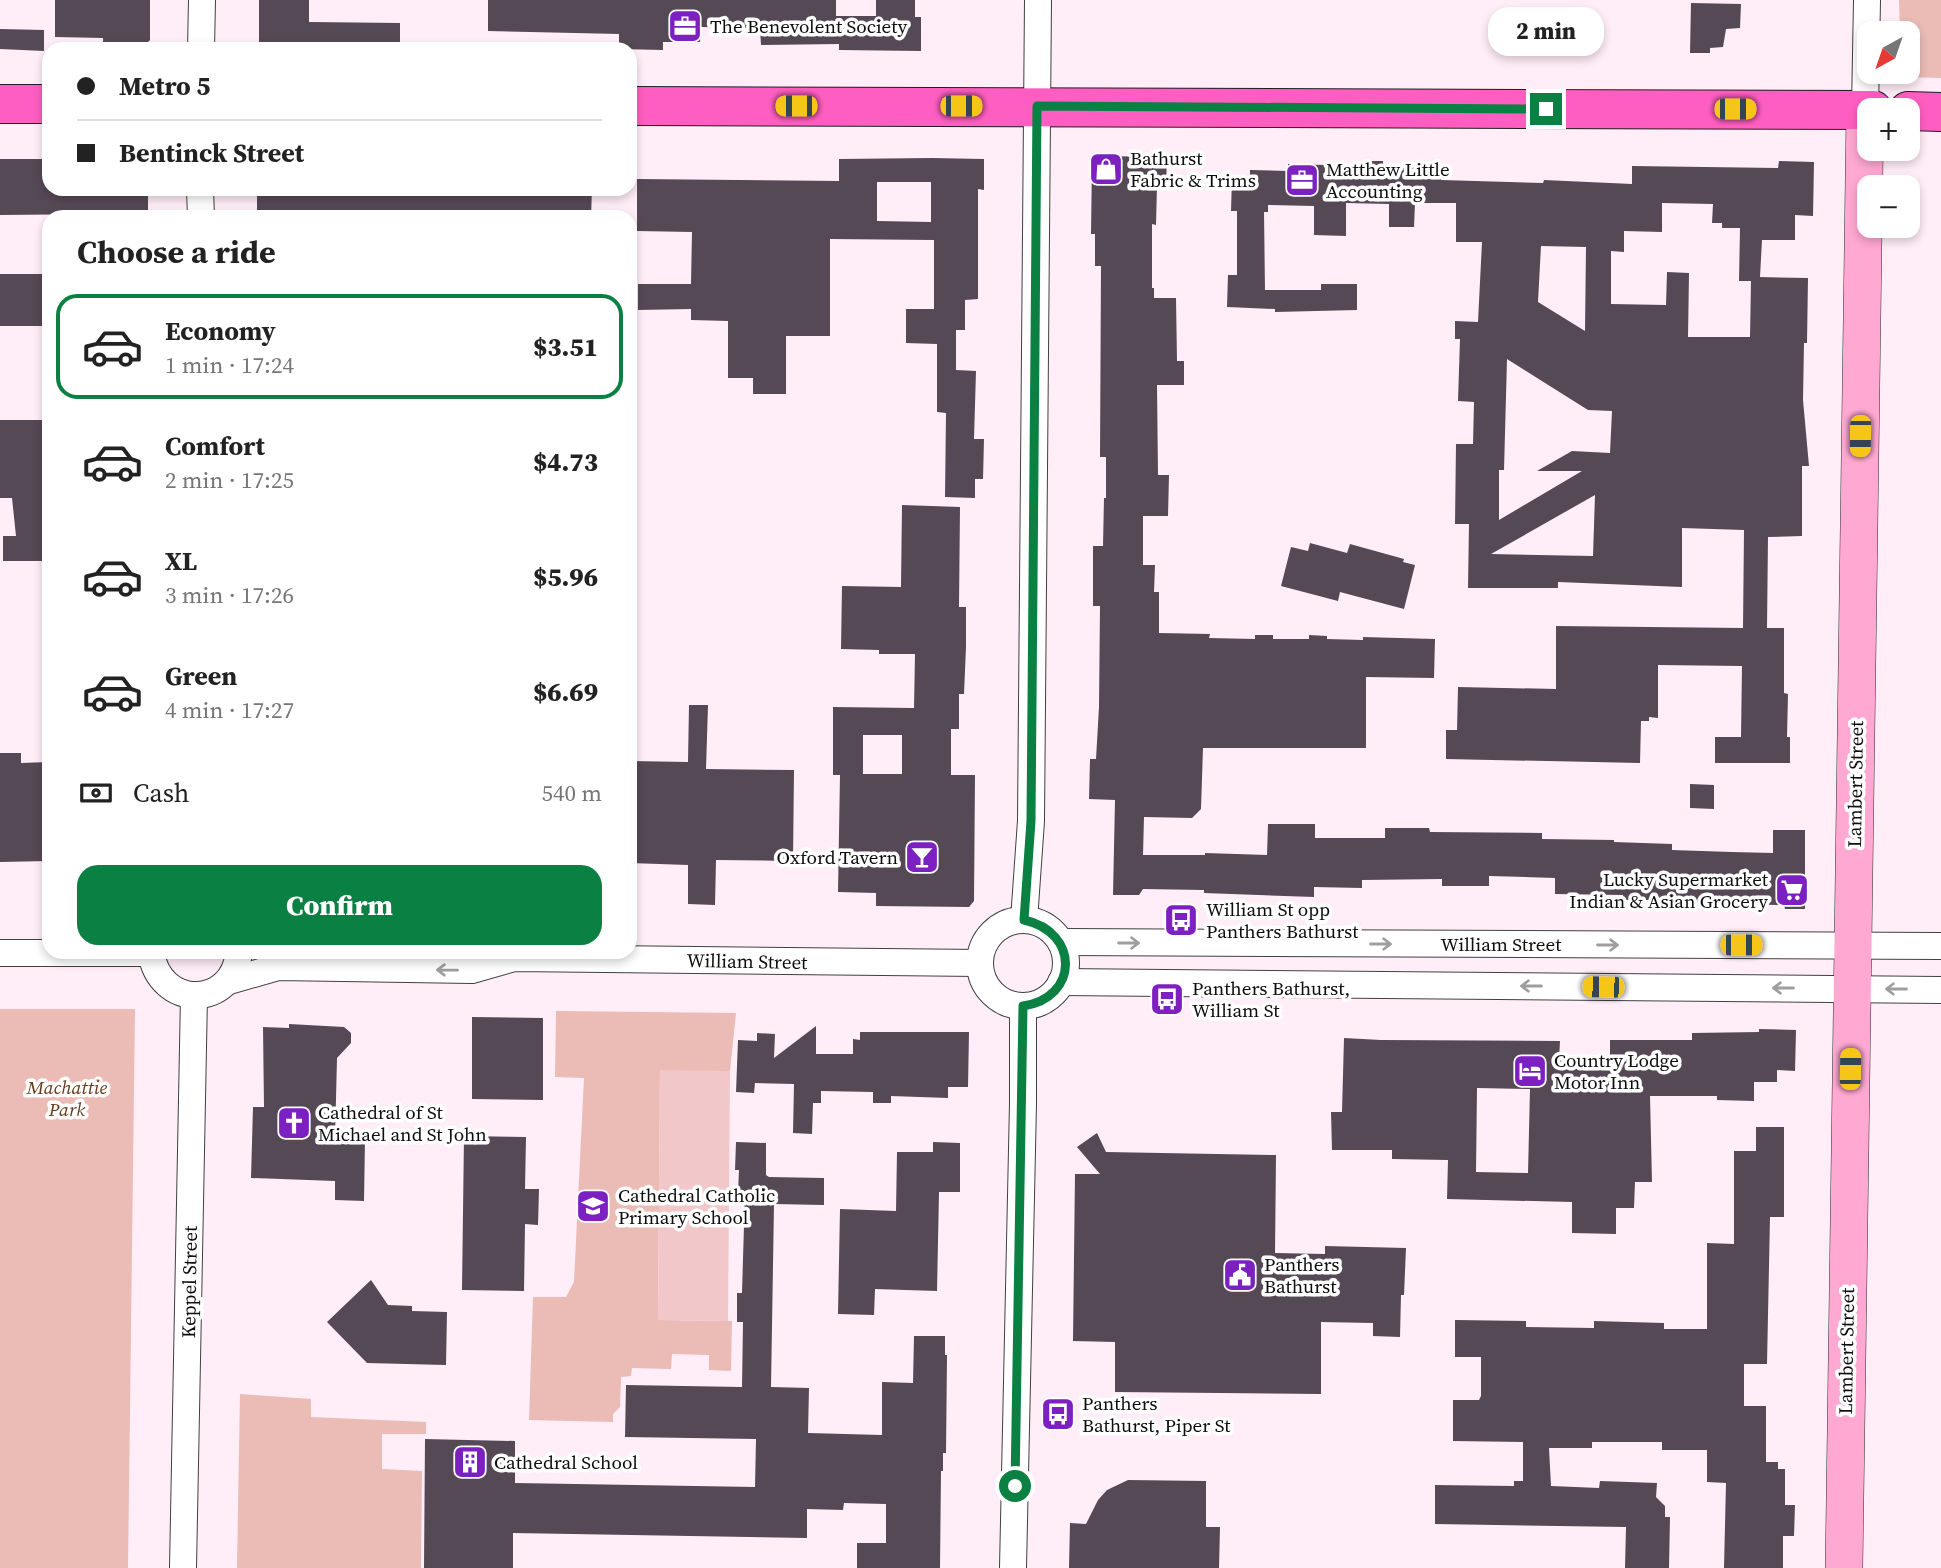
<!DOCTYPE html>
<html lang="en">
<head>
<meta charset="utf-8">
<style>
	:root { --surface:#fff; --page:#f2f2f2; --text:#222; --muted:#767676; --line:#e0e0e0; --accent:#0b8043 }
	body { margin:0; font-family:"Source Serif 4",serif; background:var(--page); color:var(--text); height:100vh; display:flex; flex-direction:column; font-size:26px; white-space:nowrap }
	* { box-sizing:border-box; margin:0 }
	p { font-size:23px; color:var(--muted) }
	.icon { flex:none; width:38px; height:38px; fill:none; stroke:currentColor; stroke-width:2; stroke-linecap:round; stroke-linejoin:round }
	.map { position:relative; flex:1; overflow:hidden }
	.panel { position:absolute; left:42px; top:210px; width:595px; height:749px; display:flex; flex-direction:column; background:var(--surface); border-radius:21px; box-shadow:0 4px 10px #0003 }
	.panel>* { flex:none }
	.guide { position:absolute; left:42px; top:42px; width:595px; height:154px; border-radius:21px; box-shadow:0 4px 10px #0003; display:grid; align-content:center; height:154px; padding:0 35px; background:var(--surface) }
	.needle { width:46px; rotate:220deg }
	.tools { position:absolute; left:1857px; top:21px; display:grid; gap:14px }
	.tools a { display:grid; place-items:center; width:63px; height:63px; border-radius:14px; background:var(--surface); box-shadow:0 4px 10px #0003; font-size:35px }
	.end { position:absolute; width:32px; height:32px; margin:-16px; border:9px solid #0b8043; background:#fff; box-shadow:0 0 0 4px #fff }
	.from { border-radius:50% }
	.bubble { position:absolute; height:49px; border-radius:21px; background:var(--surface); box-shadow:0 4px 10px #0003; font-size:23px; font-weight:800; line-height:49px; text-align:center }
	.car { position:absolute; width:21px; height:42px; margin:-21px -10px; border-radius:9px; box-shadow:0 0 5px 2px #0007; background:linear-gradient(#f5c518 24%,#345 0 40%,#f5c518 0 76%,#345 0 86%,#f5c518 0) }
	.guide b { display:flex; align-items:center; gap:24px; height:66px; font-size:26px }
	.guide b+b { border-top:2px solid var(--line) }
	.guide i { width:18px; height:18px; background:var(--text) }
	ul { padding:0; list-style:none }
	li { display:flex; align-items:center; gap:21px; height:105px; margin:0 14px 10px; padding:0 21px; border:4px solid transparent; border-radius:21px }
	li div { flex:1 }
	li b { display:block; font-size:26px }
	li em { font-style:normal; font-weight:800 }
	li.active { border-color:var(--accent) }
	li>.icon { width:63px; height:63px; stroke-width:1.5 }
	h2 { padding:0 35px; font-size:32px; line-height:84px }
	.pay { display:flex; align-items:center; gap:18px; height:77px; padding:0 35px; font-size:26px }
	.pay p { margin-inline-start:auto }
	.button { display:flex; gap:14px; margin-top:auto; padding:14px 35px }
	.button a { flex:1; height:80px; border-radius:21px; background:var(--accent); color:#fff; font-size:28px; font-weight:800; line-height:80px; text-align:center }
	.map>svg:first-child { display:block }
	.green { fill:#ebbbb5 }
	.pitch { fill:#f2c7c9 }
	.building { fill:#564956; fill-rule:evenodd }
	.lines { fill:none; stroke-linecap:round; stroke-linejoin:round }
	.street-casing { stroke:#404040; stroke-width:28 }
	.secondary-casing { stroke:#2f2f2f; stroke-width:38 }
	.primary-casing { stroke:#1e1e1e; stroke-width:40 }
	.street { stroke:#fff; stroke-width:26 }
	.secondary { stroke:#ffa8d2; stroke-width:37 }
	.primary { stroke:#fe5ec1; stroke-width:38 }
	.oneway { stroke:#9e9e9e }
	.route { stroke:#0b8043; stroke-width:9 }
	.labels { text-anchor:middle; stroke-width:7; stroke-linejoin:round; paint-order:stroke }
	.poi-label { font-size:19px; fill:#0d0d0d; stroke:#fff; text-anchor:start }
	.street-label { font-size:19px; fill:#0d0d0d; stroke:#fff }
	.park-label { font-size:19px; font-style:italic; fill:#673a1b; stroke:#fff }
</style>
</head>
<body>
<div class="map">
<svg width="1941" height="1568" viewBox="0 0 1941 1568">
	<rect width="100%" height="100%" fill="#ffedf7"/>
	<g class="green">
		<path d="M1899 0H1941V78L1904 77V72H1908V33H1900Z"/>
		<path d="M0 1009H135L128 1568H0Z"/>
		<path d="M556 1011 736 1013 730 1071H660L658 1320 732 1321 731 1371 709 1370V1355L672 1354 671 1369 632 1368 631 1376 621 1377 620 1407 613 1414V1422L529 1420 533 1297H566L574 1282 584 1078 555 1077Z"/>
		<path d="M240 1394 311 1399V1417L426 1422V1434H382V1469L422 1471 421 1568H237Z"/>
	</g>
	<path class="pitch" d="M660 1070 730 1071 728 1321 658 1320Z"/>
	<g class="building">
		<path d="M55 0H150V40L142 48 103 47V38L55 37Z"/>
		<path d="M259 0H309V22L400 23V49L264 48 259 43Z"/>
		<path d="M488 0H836V16H876V0H915V17H921V51L839 50V44L761 45 760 28 701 27 700 42H663V50L619 49V34L488 31Z"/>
		<path d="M1691 3 1741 4 1740 28 1726 29 1723 47 1710 48V53H1690Z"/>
		<path d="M0 29 44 30V51L0 49Z"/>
		<path d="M1098 156 1167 157 1166 186H1157L1156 225 1152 224V288H1154V298H1176L1177 361H1184V385H1157L1158 475H1169L1168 516H1143V565H1155L1154 592H1159V633L1210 634 1209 638 1255 639V635H1273V639H1309V635L1327 636V639L1363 640V637L1435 639 1434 678 1366 677V748H1203L1201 809 1192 818 1144 817 1143 855H1205V853L1267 855 1268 824H1315V838H1385V828H1429L1430 832 1542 833V839L1614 840V842L1672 844V850L1732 852 1773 853V830H1805V909H1785L1784 905 1656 903V900H1623V895L1555 894V878L1489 876V886H1442V879L1362 880V888L1314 887V897L1204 893V890L1143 889 1139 895H1113L1115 800 1089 799 1090 759H1096L1099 707 1100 606H1093V546H1103L1104 498H1106V457H1100L1101 266H1095V234H1091L1092 162Z"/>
		<path d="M932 158 984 159V190L978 189V299L965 300V330H956V370L976 371 974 439H984L983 479H975V498L945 497 946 413 937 412V344L906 343V309H934V240L830 239V336H786V394H753V378H728V321L691 320V309L638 310V284H691L692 232 637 231V179L839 181V159ZM877 182H931V222L877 221Z"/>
		<path d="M0 159H49V189H148V217H105V214L0 215Z"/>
		<path d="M1363 161H1383V166H1441V180L1543 183 1544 180 1632 184V166L1778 168 1779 161 1814 162 1813 216 1795 215V240H1762L1760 277 1808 278 1807 343H1804L1803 400 1809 466H1802V536L1768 537 1767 628H1784V693L1788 694 1787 737H1790V763H1715V737H1741L1742 666 1658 665V718L1649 717V721H1641L1640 763 1446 759V730H1457L1458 687 1556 689V626L1743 628 1744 530 1682 528V587L1558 582V588H1468L1469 524H1455L1456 444H1473L1474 402 1458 401 1460 339H1455V321L1478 322 1482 242H1456V203H1415L1414 227H1389V204L1346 203V236L1314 235V206L1268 205V212H1264L1265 290H1321V284H1357V310L1275 312V309L1227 307 1228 275H1237V211H1231L1232 177H1250V170L1288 171V164L1363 166ZM1662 203 1713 204 1712 223H1722V228H1740L1739 281H1751L1750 337H1688L1689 273 1667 272 1666 305 1611 304V251L1624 252V231L1662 232ZM1541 246 1586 247 1585 331 1538 302ZM1507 359 1588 410 1612 411 1610 453 1572 451 1537 471H1582L1499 520V470H1504ZM1595 495 1593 556 1491 554Z"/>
		<path d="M257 189H592L591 217H257Z"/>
		<rect x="0" y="274" width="49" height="52"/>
		<path d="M0 420H49V561H3V536H16L12 498H0Z"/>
		<path d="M902 505 960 507 959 607H966V647L964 694H959V729H951V775H975L974 901 969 907 876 906V893L838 892 840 775H833V707L914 708 915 654H879V650L841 649 842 586 901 587ZM863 735H902V774H863Z"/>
		<path d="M1310 543 1347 553 1350 544 1404 559 1403 562 1415 565 1404 609 1340 592 1338 601 1281 586 1291 547 1308 551Z"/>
		<path d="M689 705H708L706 769 794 770 793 861 716 860 715 905 688 904V865L630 863V761L688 762Z"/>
		<path d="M0 753H21V763L49 762V861L0 862Z"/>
		<path d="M1690 784 1714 785V809L1690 808Z"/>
		<path d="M472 1017 543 1018V1100L472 1099Z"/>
		<path d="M289 1024 344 1027 351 1033V1043L337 1058 335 1139H365L364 1201 335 1200V1181L251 1178 253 1107H264L263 1027 289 1028Z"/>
		<path d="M816 1026V1054H853V1039L860 1040V1032H969L968 1087H948V1098L891 1096V1103H873V1092L821 1091V1103H813L812 1134 793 1133 794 1084 755 1083 754 1093 736 1092 738 1040 757 1041V1033L775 1034 774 1058Z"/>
		<path d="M1759 1029 1796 1030 1795 1071 1777 1070V1082H1754V1101L1717 1100V1096H1650L1652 1182H1635L1634 1208H1616V1234L1572 1233V1202L1447 1199 1448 1160 1392 1159V1150H1332L1331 1112H1342L1344 1038 1381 1040 1560 1041 1559 1060 1610 1061V1040H1692V1033L1759 1032ZM1477 1088 1530 1089 1528 1173 1476 1172Z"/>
		<path d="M1756 1127H1784V1217H1770L1767 1364H1744V1406H1766V1462H1778V1469H1785V1505H1795L1794 1536H1783V1568H1724L1726 1483 1707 1482V1450H1662V1442H1592V1448H1549L1551 1486 1599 1488 1600 1481 1657 1483 1656 1497 1665 1506V1517H1670L1669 1568H1625L1626 1527 1435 1524V1485L1514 1486V1481H1523V1442L1453 1441V1400H1479L1481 1396V1357H1455V1320L1526 1321V1327L1594 1328V1321L1664 1323V1329H1707V1243L1734 1244V1151H1756Z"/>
		<path d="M1097 1133 1106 1152 1276 1155 1275 1253 1325 1254V1246L1406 1248 1404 1295H1401L1400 1337 1373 1336V1323L1321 1322V1394L1115 1392V1342L1073 1341 1075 1174H1100L1077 1147Z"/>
		<path d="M464 1136 526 1137 525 1189H539L538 1225 525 1224 524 1291 462 1290Z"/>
		<path d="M736 1142 766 1143V1175L769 1177 824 1178V1205L774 1204 771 1387 809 1388 808 1433 882 1435V1382L913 1383 914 1336H945V1355H947L946 1453H943V1471H941L940 1568H857V1543H886V1504L844 1503 843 1510 807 1509V1538L513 1533V1568H424L425 1439 515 1441V1483L755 1487 756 1439 625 1437 626 1385 742 1387 743 1322H737V1293H742L745 1192H738L739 1170H735Z"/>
		<path d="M933 1142 960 1143V1192H939L937 1291 875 1289 874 1315 838 1314 840 1209 896 1211 897 1152H933Z"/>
		<path d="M371 1280 388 1305 412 1306V1311L447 1312 446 1365 367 1363 327 1322Z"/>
		<path d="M1128 1480 1206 1481V1527H1220L1219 1568H1069L1070 1523 1086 1524 1098 1500 1107 1490Z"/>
	</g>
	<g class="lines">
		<g class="street-casing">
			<g id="street">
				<path d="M201 49 202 0"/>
				<path d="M1865 110 1867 0"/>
				<path d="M200 189 201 217"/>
				<path d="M1024 920 1031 821 1038 0"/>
				<circle cx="1023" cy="963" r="43"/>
				<path d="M1061 942 1941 946"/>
				<path d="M151 952C159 1009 233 1010 239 952"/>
				<path d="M0 953H151"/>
				<path d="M229 981 278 967 472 970 514 958 980 963"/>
				<path d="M1061 982 1941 990"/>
				<path d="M183 1568 194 995"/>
				<path d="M1013 1568 1023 1103V1006"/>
			</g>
		</g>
		<g class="secondary-casing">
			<path id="secondary" d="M1844 1568 1865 110"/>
		</g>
		<g class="primary-casing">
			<g id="primary">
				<path d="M0 104H49"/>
				<path d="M630 106 1873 110"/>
				<path d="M1908 111 1941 112"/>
			</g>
		</g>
		<use href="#street" class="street"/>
		<use href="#secondary" class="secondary"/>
		<use href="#primary" class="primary"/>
	</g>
	<defs><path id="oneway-shaft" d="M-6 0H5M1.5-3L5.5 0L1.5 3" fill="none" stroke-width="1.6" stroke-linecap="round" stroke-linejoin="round" transform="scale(1.75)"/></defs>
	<g class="oneway">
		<use href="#oneway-shaft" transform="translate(1129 943)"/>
		<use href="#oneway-shaft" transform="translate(1381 944)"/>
		<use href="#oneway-shaft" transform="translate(1608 945)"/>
		<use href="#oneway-shaft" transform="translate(447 970) rotate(-179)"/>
		<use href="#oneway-shaft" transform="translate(1531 986) rotate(-180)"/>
		<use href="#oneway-shaft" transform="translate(1783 988) rotate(-180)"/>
		<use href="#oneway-shaft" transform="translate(1896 989) rotate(-180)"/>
	</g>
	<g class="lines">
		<path class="route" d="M1015 1486 1023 1006C1079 998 1080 932 1024 920L1031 821 1037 106 1546 109"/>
	</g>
	<defs>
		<g id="office-square" transform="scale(1.75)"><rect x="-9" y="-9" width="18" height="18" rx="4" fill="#7d20c2" stroke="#fff"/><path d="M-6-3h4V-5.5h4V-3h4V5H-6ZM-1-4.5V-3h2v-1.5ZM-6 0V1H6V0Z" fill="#fff"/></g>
		<g id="shop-square" transform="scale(1.75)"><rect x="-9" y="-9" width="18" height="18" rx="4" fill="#7d20c2" stroke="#fff"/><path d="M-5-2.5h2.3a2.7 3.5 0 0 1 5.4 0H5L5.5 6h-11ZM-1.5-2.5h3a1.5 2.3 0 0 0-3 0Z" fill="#fff"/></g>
		<g id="bar-square" transform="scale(1.75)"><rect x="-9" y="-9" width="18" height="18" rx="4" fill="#7d20c2" stroke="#fff"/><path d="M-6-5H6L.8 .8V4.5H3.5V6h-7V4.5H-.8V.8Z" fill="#fff"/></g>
		<g id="supermarket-square" transform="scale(1.75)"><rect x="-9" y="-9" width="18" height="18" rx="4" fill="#7d20c2" stroke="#fff"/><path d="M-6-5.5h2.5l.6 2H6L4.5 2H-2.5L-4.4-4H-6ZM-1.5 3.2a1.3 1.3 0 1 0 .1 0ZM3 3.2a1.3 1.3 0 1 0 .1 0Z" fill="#fff"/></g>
		<g id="bus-square" transform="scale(1.75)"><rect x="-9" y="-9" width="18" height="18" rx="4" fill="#7d20c2" stroke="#fff"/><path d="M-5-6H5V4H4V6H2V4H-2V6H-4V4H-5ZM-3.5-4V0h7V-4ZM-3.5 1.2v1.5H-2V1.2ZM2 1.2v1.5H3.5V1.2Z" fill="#fff"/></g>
		<g id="hotel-square" transform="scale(1.75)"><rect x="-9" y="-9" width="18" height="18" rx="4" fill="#7d20c2" stroke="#fff"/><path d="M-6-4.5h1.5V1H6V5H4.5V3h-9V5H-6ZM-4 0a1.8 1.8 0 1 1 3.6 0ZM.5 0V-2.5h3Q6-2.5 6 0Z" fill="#fff"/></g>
		<g id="church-square" transform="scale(1.75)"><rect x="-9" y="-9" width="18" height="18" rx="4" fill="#7d20c2" stroke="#fff"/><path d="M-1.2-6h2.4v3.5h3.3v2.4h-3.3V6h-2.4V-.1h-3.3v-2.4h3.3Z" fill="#fff"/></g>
		<g id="school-square" transform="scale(1.75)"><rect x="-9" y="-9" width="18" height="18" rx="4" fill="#7d20c2" stroke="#fff"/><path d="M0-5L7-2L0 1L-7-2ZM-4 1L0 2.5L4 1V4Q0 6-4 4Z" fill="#fff"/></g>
		<g id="civic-square" transform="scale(1.75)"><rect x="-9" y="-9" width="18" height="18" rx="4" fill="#7d20c2" stroke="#fff"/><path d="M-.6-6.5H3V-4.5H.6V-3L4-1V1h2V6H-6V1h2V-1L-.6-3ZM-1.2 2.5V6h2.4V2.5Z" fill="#fff"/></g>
		<g id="building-square" transform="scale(1.75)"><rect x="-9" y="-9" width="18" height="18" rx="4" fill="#7d20c2" stroke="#fff"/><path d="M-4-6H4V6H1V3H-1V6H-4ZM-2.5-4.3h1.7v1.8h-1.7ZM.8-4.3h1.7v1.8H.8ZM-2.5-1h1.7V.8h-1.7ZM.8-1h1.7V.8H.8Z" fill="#fff"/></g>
	</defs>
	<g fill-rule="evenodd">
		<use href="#office-square" x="685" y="26"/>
		<use href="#shop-square" x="1106" y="169"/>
		<use href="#office-square" x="1302" y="180"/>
		<use href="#bar-square" x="922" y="857"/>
		<use href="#supermarket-square" x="1792" y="890"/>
		<use href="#bus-square" x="1181" y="920"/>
		<use href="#bus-square" x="1167" y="999"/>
		<use href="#hotel-square" x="1530" y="1071"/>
		<use href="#church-square" x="294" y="1123"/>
		<use href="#school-square" x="593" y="1206"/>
		<use href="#civic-square" x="1240" y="1275"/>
		<use href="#bus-square" x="1058" y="1414"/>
		<use href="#building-square" x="470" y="1462"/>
	</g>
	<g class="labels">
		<g class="poi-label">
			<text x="710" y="33">The Benevolent Society</text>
			<text x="1130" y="165">Bathurst<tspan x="1130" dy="22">Fabric &amp; Trims</tspan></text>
			<text x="1326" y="176">Matthew Little<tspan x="1326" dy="22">Accounting</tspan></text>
			<text x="898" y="864" text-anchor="end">Oxford Tavern</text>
			<text x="1768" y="886" text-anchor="end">Lucky Supermarket<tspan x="1768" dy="22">Indian &amp; Asian Grocery</tspan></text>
			<text x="1206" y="916">William St opp<tspan x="1206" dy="22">Panthers Bathurst</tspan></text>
			<text x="1192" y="995">Panthers Bathurst,<tspan x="1192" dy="22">William St</tspan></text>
			<text x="1554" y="1067">Country Lodge<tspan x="1554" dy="22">Motor Inn</tspan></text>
			<text x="318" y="1119">Cathedral of St<tspan x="318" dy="22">Michael and St John</tspan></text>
			<text x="618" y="1202">Cathedral Catholic<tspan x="618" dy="22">Primary School</tspan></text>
			<text x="1264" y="1271">Panthers<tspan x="1264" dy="22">Bathurst</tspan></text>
			<text x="1082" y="1410">Panthers<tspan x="1082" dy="22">Bathurst, Piper St</tspan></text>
			<text x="494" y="1469">Cathedral School</text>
		</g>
		<g class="street-label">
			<text transform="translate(1855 784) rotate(-89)" y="7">Lambert Street</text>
			<text x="1501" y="951">William Street</text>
			<text transform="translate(747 961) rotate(1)" y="7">William Street</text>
			<text transform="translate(189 1282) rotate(-89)" y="7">Keppel Street</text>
			<text transform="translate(1846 1351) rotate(-89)" y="7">Lambert Street</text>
		</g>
		<g class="park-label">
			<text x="67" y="1094">Machattie<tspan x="67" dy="22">Park</tspan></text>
		</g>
	</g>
</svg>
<div class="tools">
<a><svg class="needle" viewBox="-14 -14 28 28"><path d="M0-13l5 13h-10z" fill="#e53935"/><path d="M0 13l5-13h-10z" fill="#767676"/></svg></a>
<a>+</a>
<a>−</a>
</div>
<i class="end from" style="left:1015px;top:1486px"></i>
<i class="end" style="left:1546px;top:109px"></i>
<div class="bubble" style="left:1488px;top:7px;width:116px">2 min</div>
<i class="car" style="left:796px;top:106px;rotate:270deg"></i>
<i class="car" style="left:961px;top:106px;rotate:90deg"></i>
<i class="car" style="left:1735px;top:109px;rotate:90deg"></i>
<i class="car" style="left:1860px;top:436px;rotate:181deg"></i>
<i class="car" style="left:1741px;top:945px;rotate:90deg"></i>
<i class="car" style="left:1603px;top:987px;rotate:271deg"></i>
<i class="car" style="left:1850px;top:1069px;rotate:1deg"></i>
<div class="guide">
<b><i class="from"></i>Metro 5</b>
<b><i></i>Bentinck Street</b>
</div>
<section class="panel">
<h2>Choose a ride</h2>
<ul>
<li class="active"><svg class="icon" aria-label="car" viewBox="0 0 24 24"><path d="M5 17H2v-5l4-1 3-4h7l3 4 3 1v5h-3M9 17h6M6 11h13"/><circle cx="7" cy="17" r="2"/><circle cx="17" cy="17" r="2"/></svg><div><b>Economy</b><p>1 min · 17:24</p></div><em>$3.51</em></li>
<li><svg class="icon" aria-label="car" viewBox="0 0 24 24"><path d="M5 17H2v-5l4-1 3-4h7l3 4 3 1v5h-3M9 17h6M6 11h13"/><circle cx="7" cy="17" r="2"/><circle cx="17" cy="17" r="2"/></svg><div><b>Comfort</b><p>2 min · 17:25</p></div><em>$4.73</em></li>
<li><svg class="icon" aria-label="car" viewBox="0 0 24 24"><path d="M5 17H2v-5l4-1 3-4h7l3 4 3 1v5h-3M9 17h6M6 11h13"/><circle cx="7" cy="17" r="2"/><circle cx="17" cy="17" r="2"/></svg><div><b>XL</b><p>3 min · 17:26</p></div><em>$5.96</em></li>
<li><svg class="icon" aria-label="car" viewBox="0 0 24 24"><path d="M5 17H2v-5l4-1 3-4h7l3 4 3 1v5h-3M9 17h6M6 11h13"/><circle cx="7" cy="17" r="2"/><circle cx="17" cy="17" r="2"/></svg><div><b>Green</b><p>4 min · 17:27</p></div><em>$6.69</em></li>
</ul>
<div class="pay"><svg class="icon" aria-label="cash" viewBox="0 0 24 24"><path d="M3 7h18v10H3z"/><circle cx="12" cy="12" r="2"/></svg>Cash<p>540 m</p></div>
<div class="button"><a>Confirm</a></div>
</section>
</div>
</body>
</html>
